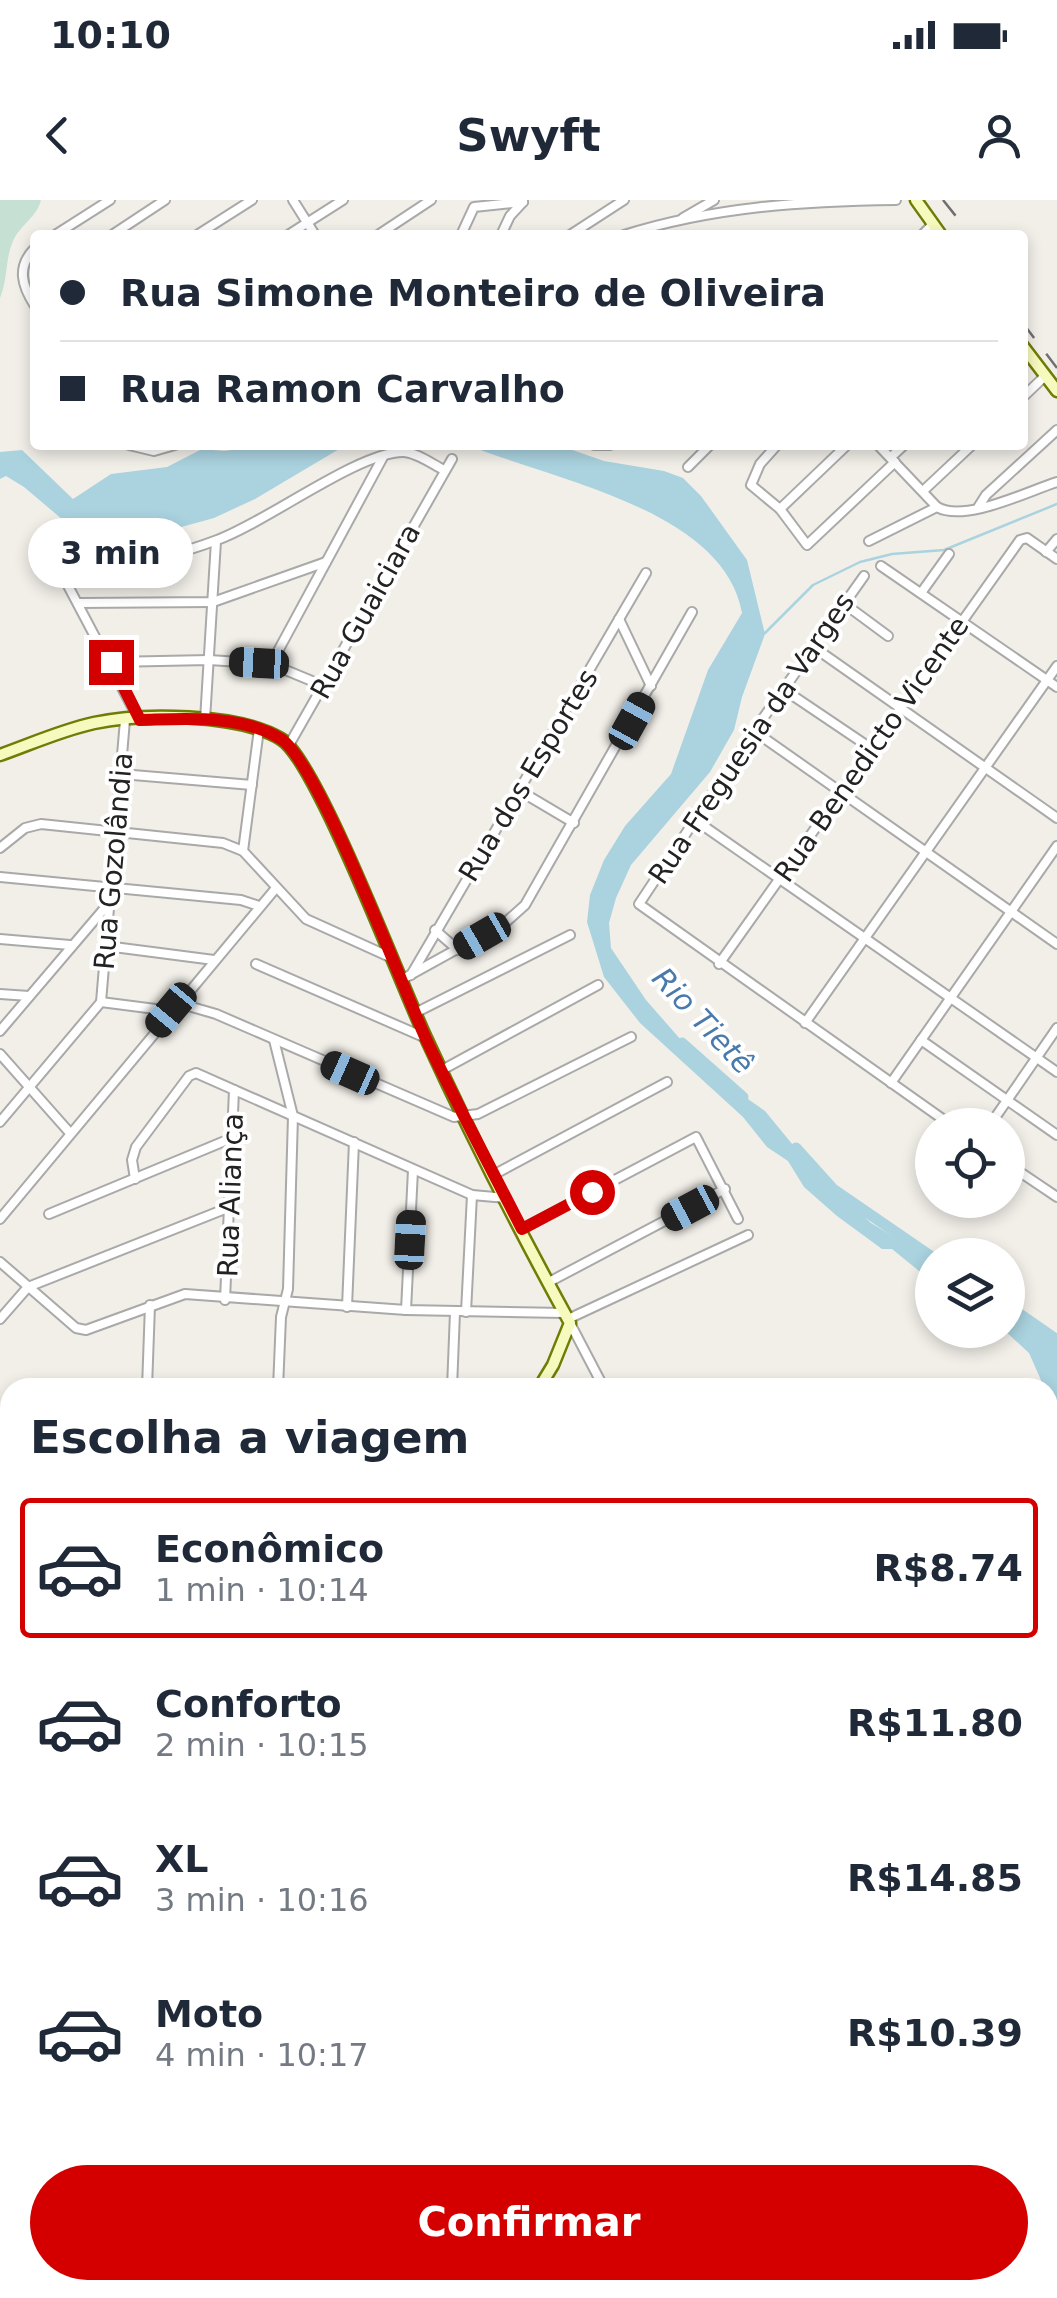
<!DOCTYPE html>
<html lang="pt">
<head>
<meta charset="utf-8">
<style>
	:root { --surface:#fff; --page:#f2f2f3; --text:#1f2937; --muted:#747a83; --line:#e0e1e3; --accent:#d40000 }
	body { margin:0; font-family:"DejaVu Sans",sans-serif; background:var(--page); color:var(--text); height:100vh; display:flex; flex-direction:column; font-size:38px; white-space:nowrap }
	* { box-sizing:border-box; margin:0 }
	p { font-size:32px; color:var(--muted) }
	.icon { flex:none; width:55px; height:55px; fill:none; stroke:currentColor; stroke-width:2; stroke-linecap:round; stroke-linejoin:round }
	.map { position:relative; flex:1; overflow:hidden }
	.sheet { position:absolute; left:0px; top:1178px; width:1058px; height:922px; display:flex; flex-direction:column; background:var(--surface); border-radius:30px 30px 0 0; box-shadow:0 5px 15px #0003 }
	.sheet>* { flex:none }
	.hud { position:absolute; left:30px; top:30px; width:998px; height:220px; border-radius:10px; box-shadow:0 5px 15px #0003; display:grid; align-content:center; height:220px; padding:0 30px; background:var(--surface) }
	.fabs { position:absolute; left:915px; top:908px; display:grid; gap:20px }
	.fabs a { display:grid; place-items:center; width:110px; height:110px; border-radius:50%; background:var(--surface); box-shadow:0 5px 15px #0003; font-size:50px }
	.end { position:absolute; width:45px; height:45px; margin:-22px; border:12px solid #d40000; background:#fff; box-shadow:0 0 0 5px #fff }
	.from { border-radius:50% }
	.bubble { position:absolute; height:70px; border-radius:35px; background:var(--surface); box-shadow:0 5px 15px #0003; font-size:32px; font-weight:600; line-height:70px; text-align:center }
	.car { position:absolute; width:30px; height:60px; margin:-30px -15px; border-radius:12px; box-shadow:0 0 8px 2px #0007; background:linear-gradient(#222 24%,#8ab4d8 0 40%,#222 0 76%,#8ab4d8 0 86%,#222 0) }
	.hud b { display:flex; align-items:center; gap:35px; height:95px; font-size:38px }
	.hud b+b { border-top:2px solid var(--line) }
	.hud i { width:25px; height:25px; background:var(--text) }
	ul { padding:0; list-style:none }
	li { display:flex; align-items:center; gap:30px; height:140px; margin:0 20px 15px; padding:0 10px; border:5px solid transparent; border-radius:10px }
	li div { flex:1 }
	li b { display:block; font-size:38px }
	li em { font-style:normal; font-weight:600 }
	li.active { border-color:var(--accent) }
	li>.icon { width:90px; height:90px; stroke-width:1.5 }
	h2 { padding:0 30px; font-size:45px; line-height:120px }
	.cta { display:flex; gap:20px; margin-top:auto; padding:20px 30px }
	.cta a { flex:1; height:115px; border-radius:60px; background:var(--accent); color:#fff; font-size:40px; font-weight:600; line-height:115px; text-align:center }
	.status { display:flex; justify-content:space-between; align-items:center; height:70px; padding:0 50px; background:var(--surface); direction:ltr }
	.status svg { height:28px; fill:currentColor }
	header { display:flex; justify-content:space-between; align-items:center; height:130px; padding:0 30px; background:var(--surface); font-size:45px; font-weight:600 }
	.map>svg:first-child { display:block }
	.wetland { fill:#c6e0d4 }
	.water { fill:#aad3df }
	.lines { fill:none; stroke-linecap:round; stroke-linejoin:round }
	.stream { stroke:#aad3df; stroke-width:2.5 }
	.river { stroke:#aad3df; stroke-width:11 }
	.street-casing { stroke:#a9a9a9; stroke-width:12 }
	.secondary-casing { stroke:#707d05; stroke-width:15 }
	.street { stroke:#fff; stroke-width:8 }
	.secondary { stroke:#f7fabf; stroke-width:10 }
	.rail { stroke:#707070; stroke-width:2.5; stroke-dasharray:20 20; stroke-linecap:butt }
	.route { stroke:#d40000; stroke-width:12 }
	.labels { text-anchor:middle; stroke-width:8; stroke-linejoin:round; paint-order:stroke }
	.street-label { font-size:28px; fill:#222; stroke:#fff }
	.water-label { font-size:30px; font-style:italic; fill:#4a7aab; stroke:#fff }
</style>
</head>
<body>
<div class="status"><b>10:10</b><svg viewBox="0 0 49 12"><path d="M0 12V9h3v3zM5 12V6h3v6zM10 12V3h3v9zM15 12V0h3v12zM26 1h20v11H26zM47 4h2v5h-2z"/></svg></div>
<header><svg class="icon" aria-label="back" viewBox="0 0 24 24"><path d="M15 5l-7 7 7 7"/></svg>Swyft<svg class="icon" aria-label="person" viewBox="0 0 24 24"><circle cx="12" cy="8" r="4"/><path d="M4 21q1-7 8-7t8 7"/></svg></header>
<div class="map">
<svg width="1057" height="2098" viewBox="0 0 1057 2098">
	<rect width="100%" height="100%" fill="#f2efe9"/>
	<g class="wetland">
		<path d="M0 0H41C37 17 20 25 13 41 5 59 8 79 0 98Z"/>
		<path d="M1048 1529 1057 1531V1743L1048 1742Z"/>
	</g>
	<g class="water">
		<path d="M270 245H346L255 299 214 318 134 340 63 320 24 287 6 276 0 279V252L22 250 73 299 111 274 167 267 202 249 224 251Z"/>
		<path d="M468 245H558L604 261 664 271 683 278 701 296 747 360 765 434 742 497 734 530 710 572 631 665 616 698 609 723 611 748 646 800 688 848 725 883 765 911 811 967 871 1023 932 1060V1076L919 1071 892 1049H882L837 1016 804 987 788 961 767 947 743 917 640 823 604 777 587 722 590 695 604 660 625 626 671 574 708 470 742 413C724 309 552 280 468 245Z"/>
		<path d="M1008 1106 1044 1129 1057 1143V1259L1048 1271V1188L1044 1187 1029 1153 1004 1130H1008Z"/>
	</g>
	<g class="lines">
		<path class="stream" d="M765 433 813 385 860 362 892 354 944 350 1057 304"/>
		<g class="river">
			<path d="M682 843 743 897"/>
			<path d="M796 948 833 989 932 1057"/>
			<path d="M1008 1106 1057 1140"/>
			<path d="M606 2090 622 2098"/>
		</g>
		<g class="street-casing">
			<g id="street">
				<path d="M293 0 315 35"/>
				<path d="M683 18 714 0"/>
				<path d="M55 35 110 0"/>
				<path d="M112 35 165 0"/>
				<path d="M197 35 252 0"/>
				<path d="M288 35 343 0"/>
				<path d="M378 35 431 0"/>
				<path d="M461 35 474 7 523 2"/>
				<path d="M501 35 510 16 523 2"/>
				<path d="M570 35 624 0"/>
				<path d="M624 35C712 7 804 1 896 0"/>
				<path d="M922 35 933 24"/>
				<path d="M35 48C16 67 22 86 35 106"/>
				<path d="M1022 198 1045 176"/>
				<path d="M129 245 154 251 175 245"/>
				<path d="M594 245H610"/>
				<path d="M777 245 760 264 751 285 780 309 807 345 895 262"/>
				<path d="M878 245 937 307"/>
				<path d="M891 257 904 245"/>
				<path d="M688 267 710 245"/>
				<path d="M923 291 972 245"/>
				<path d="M979 306 986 295 1057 230"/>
				<path d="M780 309 847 245"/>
				<path d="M869 341 937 307C965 323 1028 291 1057 282"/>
				<path d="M1046 352 1057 339"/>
				<path d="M881 366 1057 487"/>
				<path d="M864 376 754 531 639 704 951 925"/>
				<path d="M921 393 949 354"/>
				<path d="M842 402 888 436"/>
				<path d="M78 403 213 402 326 362"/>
				<path d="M619 419 651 486"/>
				<path d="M812 446 1057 618"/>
				<path d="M111 462 209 460 271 464 324 486"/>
				<path d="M271 464 383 257"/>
				<path d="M783 489 872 549"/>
				<path d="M139 520 47 346C69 337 97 356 120 359 152 362 188 351 217 340 267 322 358 252 403 252 416 252 432 264 444 270"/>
				<path d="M205 520 216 341"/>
				<path d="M754 531 1057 744"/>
				<path d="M289 545 452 259"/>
				<path d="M121 574 252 585"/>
				<path d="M520 591 574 623"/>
				<path d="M695 620 1057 872"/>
				<path d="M0 648 25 628 41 624 223 643 243 651 306 719 390 757"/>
				<path d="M243 651 259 529"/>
				<path d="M0 677 241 700 259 706"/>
				<path d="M435 730 458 750"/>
				<path d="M0 739 70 745"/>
				<path d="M106 746 214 760"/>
				<path d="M256 764 426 838"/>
				<path d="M719 764 1020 340 1027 338 1057 359"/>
				<path d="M411 775 646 373"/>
				<path d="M401 780 506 722 525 705 692 412"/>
				<path d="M0 794 29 796"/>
				<path d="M101 802 125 520"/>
				<path d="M101 802 171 811"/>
				<path d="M178 803 216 814 454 917 478 914 631 837"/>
				<path d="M415 813 570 735"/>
				<path d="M805 823 1057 466"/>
				<path d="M0 831 109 703"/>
				<path d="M274 840 293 916 288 1089 281 1117 278 1188"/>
				<path d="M921 840 1057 935"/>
				<path d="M0 854 70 933"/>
				<path d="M442 870 598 785"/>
				<path d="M891 883 1057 646"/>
				<path d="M0 922 101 802"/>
				<path d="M990 925 1057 828"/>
				<path d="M1008 964 1057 997"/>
				<path d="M495 974 667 882"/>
				<path d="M135 979 132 960 136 947 189 876 196 873 472 995 506 998"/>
				<path d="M49 1014 232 938"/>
				<path d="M0 1019 276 688"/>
				<path d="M522 1029 696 937 738 1019"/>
				<path d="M0 1062 76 1128 86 1130 185 1094 406 1110 564 1113"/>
				<path d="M549 1082 725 989"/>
				<path d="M225 1100 234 890"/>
				<path d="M347 1107 354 942"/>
				<path d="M406 1110 413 970"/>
				<path d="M466 1112 472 995"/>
				<path d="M0 1119 28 1087 230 1007"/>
				<path d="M568 1119 748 1035"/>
				<path d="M570 1123 604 1188"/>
				<path d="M147 1188 150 1105"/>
				<path d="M452 1188 455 1112"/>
				<path d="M0 1351 10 1347"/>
				<path d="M0 1374 10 1378"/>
				<path d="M0 1440 10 1444"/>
				<path d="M490 2090 494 2098"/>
				<path d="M516 2090 517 2098"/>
				<path d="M568 2090 572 2098"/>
				<path d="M540 2098 562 2090"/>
				<path d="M774 2098 783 2090"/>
			</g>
		</g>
		<g class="secondary-casing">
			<g id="secondary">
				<path d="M916 0 941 35"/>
				<path d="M1022 145 1057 191"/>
				<path d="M0 555C31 544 62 530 94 523 141 513 238 513 281 539 317 561 401 785 426 838 470 934 519 1030 570 1123L553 1165 539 1188"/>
				<path d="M1048 1523 1057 1526"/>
				<path d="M0 1556 10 1546"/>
			</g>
		</g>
		<use href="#street" class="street"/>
		<use href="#secondary" class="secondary"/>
		<g class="rail">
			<path d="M943 0 971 35"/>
			<path d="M1022 122 1057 168"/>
		</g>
	</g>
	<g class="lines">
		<path class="route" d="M111 462 140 520C185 519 241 514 281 539 318 562 402 786 426 839 456 903 490 966 522 1029L592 992"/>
	</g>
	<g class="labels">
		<g class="street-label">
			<text transform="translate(365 411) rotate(-61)" y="10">Rua Guaiciara</text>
			<text transform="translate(751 538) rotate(-56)" y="10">Rua Freguesia da Varges</text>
			<text transform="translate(871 549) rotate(-55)" y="10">Rua Benedicto Vicente</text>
			<text transform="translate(528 575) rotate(-59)" y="10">Rua dos Esportes</text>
			<text transform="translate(113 661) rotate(-85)" y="10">Rua Gozolândia</text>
			<text transform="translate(230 995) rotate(-88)" y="10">Rua Aliança</text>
		</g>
		<g class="water-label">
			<text transform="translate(703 821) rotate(47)" y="10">Rio Tietê</text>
		</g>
	</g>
</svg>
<div class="fabs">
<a><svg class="icon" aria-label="locate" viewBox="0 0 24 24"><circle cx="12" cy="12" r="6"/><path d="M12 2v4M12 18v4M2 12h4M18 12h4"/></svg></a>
<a><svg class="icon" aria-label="layers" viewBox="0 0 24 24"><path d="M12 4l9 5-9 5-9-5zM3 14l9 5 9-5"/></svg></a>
</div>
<i class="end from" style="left:592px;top:992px"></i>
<i class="end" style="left:111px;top:462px"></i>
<div class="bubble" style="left:28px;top:318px;width:165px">3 min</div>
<i class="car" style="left:259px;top:463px;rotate:273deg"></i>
<i class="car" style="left:632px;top:521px;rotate:29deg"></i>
<i class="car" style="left:482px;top:736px;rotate:240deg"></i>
<i class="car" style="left:171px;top:810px;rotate:220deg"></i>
<i class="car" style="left:350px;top:873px;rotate:294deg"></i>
<i class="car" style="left:690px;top:1008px;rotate:242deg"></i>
<i class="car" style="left:410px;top:1040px;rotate:3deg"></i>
<div class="hud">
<b><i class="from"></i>Rua Simone Monteiro de Oliveira</b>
<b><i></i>Rua Ramon Carvalho</b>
</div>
<section class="sheet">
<h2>Escolha a viagem</h2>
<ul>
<li class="active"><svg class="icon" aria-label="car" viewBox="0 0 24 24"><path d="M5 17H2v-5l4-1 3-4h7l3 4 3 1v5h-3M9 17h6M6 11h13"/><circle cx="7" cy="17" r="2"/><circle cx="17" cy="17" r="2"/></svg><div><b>Econômico</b><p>1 min · 10:14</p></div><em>R$8.74</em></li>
<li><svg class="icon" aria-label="car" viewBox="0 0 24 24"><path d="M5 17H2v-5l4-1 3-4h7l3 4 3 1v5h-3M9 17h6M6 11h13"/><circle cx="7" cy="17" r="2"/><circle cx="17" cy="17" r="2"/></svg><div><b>Conforto</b><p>2 min · 10:15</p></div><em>R$11.80</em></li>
<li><svg class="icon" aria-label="car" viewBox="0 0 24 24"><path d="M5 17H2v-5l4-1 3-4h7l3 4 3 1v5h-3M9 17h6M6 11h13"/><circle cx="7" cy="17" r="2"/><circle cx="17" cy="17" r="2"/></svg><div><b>XL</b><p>3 min · 10:16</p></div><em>R$14.85</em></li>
<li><svg class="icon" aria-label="car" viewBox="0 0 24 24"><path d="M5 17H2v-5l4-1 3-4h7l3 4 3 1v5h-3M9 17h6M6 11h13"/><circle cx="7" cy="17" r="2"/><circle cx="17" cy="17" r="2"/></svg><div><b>Moto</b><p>4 min · 10:17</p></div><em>R$10.39</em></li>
</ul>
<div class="cta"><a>Confirmar</a></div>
</section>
</div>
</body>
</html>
